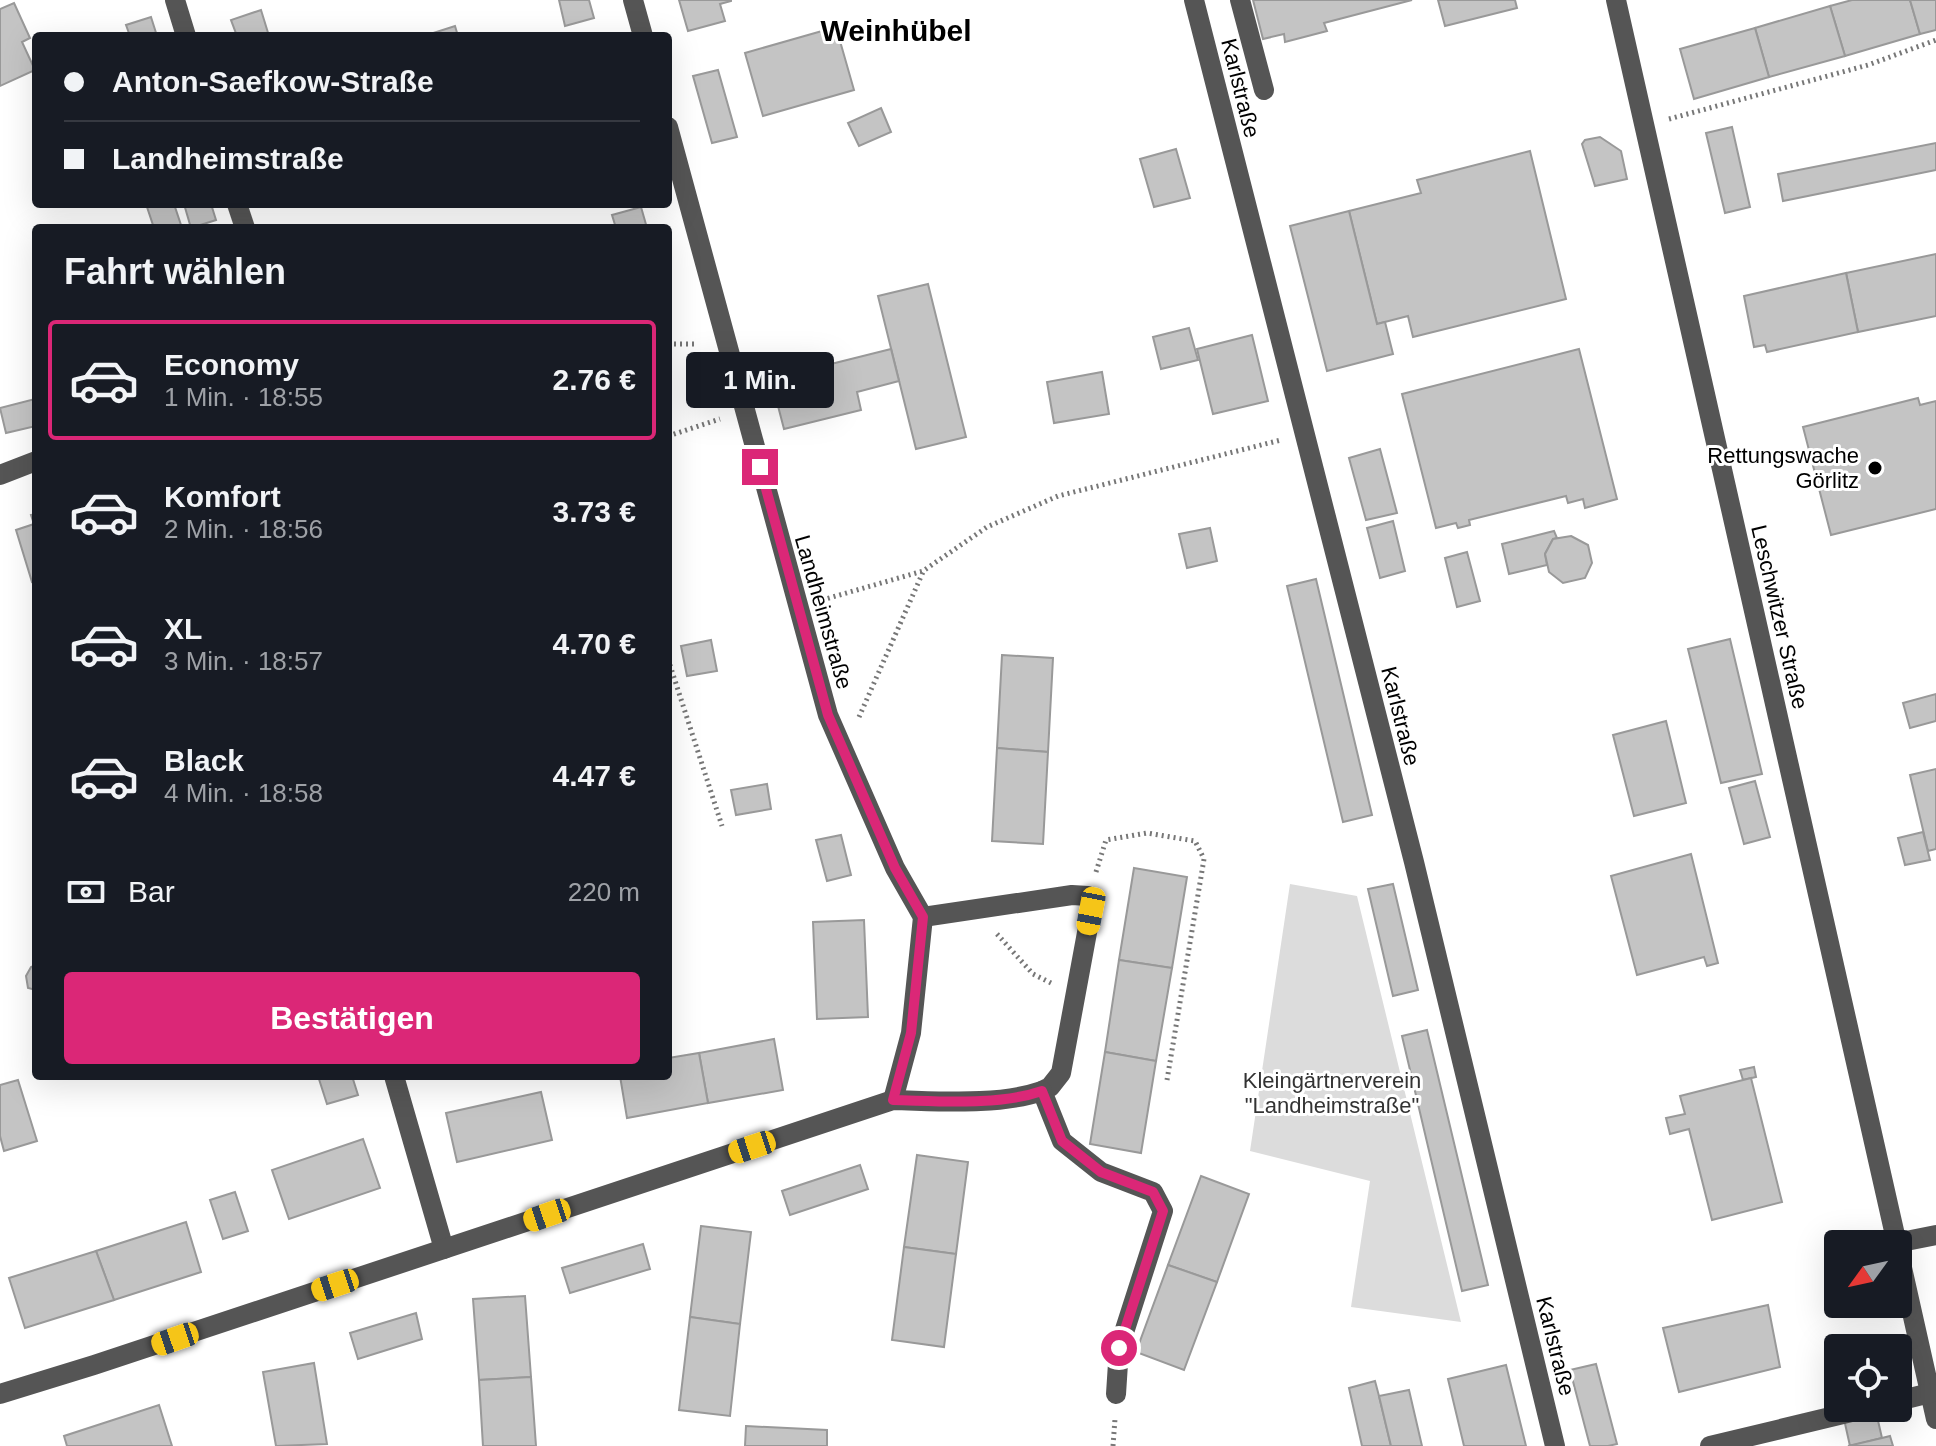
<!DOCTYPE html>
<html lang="de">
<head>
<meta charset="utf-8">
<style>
	:root { --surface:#171b24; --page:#20242c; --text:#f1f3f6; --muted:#9ea1a6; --line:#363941; --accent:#db2777 }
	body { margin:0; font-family:Helvetica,sans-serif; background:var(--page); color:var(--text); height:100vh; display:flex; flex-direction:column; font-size:30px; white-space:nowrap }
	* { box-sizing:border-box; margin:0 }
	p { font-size:26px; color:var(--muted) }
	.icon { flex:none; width:44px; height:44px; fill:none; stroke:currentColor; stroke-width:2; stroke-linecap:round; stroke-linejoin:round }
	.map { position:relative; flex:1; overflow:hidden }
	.panel { position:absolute; left:32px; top:224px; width:640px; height:856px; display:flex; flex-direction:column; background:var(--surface); border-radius:8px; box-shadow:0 8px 32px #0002 }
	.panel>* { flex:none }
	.banner { position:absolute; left:32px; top:32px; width:640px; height:176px; border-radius:8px; box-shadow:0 8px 32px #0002; display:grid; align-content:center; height:176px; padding:0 32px; background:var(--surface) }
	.needle { width:52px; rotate:237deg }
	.tools { position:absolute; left:1824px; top:1230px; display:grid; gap:16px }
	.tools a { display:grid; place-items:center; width:88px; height:88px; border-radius:8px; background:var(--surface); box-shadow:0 8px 32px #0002; font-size:40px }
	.end { position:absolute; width:36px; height:36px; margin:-18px; border:10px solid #db2777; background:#fff; box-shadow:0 0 0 4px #fff }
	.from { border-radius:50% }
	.bubble { position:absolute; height:56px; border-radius:8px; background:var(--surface); box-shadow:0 8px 32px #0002; font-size:26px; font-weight:700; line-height:56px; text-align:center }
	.car { position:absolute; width:24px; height:48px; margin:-24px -12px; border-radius:10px; box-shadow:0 0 6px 2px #0007; background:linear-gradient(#f5c518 24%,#345 0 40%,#f5c518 0 76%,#345 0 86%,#f5c518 0) }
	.banner b { display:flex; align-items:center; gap:28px; height:76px; font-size:30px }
	.banner b+b { border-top:2px solid var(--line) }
	.banner i { width:20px; height:20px; background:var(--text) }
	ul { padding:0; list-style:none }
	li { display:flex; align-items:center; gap:24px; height:120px; margin:0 16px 12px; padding:0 16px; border:4px solid transparent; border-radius:8px }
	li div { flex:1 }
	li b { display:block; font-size:30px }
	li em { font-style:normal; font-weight:700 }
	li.on { border-color:var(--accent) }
	li>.icon { width:72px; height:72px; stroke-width:1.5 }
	h2 { padding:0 32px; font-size:36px; line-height:96px }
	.pay { display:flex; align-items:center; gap:20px; height:88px; padding:0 32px; font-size:30px }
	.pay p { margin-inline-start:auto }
	.action { display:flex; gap:16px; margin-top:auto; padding:16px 32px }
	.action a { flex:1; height:92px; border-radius:8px; background:var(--accent); color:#fff; font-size:32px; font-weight:700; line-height:92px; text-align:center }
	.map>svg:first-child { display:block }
	.green { fill:#dcdcdc }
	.building { fill:#c4c4c4; stroke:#999; stroke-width:2 }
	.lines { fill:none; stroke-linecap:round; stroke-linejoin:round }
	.path { stroke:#777; stroke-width:5; stroke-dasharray:2 4; stroke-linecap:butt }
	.minor { stroke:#555; stroke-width:20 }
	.route { stroke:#db2777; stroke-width:10 }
	.poi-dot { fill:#000; stroke:#fff; stroke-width:3 }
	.labels { text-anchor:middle; stroke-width:6; stroke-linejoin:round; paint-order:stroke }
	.street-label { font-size:22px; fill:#000; stroke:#fff }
	.poi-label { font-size:22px; fill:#000; stroke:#fff; text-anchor:end }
	.park-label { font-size:22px; fill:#333; stroke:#fff }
	.district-label { font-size:30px; font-weight:bold; fill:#000; stroke:#fff }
</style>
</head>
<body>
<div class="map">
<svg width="1936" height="1446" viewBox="0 0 1936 1446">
	<rect width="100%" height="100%" fill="#fff"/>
	<path class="green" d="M1290 884 1357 896 1461 1322 1351 1307 1370 1181 1250 1151Z"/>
	<g class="building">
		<path d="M559 0H589L594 18 565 26Z"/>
		<path d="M679 0H731V1L720 4 725 21 688 31Z"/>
		<path d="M1253 0H1412L1324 23 1327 31 1285 42 1284 34 1263 39Z"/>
		<path d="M1438 0H1515L1517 8 1445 26Z"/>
		<path d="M1852 0H1910L1920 34 1845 56 1830 6Z"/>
		<path d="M1910 0H1936V30L1920 34Z"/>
		<path d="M14 3 30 38 22 42 35 70 0 86V9Z"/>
		<path d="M1830 6 1845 56 1769 77 1755 28Z"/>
		<path d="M261 10 269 36H237L231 20Z"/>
		<path d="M151 17 157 36H130L126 25Z"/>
		<path d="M455 26 458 36H424Z"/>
		<path d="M836 27 854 90 763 116 745 53Z"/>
		<path d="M1755 28 1769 77 1694 99 1680 49Z"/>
		<path d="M718 70 737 137 712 143 693 76Z"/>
		<path d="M881 108 891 132 859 146 848 123Z"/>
		<path d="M1732 127 1750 207 1725 213 1706 133Z"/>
		<path d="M1600 137 1621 151 1627 179 1595 186 1582 144 1585 140Z"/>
		<path d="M1936 143V170L1783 201 1778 174Z"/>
		<path d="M1176 149 1190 198 1154 207 1140 159Z"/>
		<path d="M1530 151 1566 299 1413 337 1408 316 1377 324 1349 211 1421 193 1417 180Z"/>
		<path d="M146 204H174L182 228H154Z"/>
		<path d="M184 204H211L216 220 191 228Z"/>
		<path d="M641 207 647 228H616L612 215Z"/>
		<path d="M1349 211 1377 324 1385 322 1393 354 1327 371 1290 226Z"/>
		<path d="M1936 254V316L1858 332 1846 273Z"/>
		<path d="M1846 273 1858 332 1767 352 1765 345 1754 347 1744 296Z"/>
		<path d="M928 284 966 437 916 449 878 296Z"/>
		<path d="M1189 328 1198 360 1161 369 1153 337Z"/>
		<path d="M1252 335 1268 401 1213 414 1197 349Z"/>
		<path d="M891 349 899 381 857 392 861 410 784 429 771 379Z"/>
		<path d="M1579 349 1617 499 1585 508 1583 499 1568 503 1566 496 1469 520 1470 525 1458 528 1456 523 1436 528 1402 394Z"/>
		<path d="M1102 372 1109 414 1054 423 1047 382Z"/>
		<path d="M1918 398 1920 405 1936 401V509L1831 535 1803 427Z"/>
		<path d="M35 399 36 426 6 433 0 408Z"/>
		<path d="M1380 449 1397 513 1366 520 1349 458Z"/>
		<path d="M36 514V581L32 582 16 530 34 524 31 515Z"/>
		<path d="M1393 521 1405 571 1380 578 1367 528Z"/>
		<path d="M1210 528 1217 561 1187 568 1179 534Z"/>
		<path d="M1554 531 1557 538 1553 539 1545 554 1547 565 1509 574 1502 544Z"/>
		<path d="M1571 536 1588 545 1592 563 1585 578 1563 583 1549 572 1545 554 1553 539Z"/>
		<path d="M1467 552 1480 601 1457 607 1445 558Z"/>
		<path d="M1316 579 1372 815 1343 822 1287 586Z"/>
		<path d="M1730 639 1762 774 1721 783 1688 649Z"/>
		<path d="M711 640 717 671 687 676 681 646Z"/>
		<path d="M1002 655 1053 658 1048 752 997 748Z"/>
		<path d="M1936 694V721L1910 728 1903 703Z"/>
		<path d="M1666 721 1686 803 1634 816 1613 735Z"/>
		<path d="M997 748 1048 752 1043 844 992 841Z"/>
		<path d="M1936 769V849L1928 851 1910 775Z"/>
		<path d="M1755 781 1770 837 1744 844 1729 788Z"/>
		<path d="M767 784 771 809 736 815 731 790Z"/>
		<path d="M1923 832 1930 860 1905 865 1898 838Z"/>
		<path d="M841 835 851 875 827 881 816 840Z"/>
		<path d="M1691 854 1718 963 1707 966 1704 957 1637 975 1611 876Z"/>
		<path d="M1134 868 1187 877 1172 968 1119 960Z"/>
		<path d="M1393 884 1418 990 1393 996 1368 889Z"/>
		<path d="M864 920 868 1017 817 1019 813 922Z"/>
		<path d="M1119 960 1172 968 1156 1061 1105 1052Z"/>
		<path d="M36 965V990L28 988 26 976 31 967Z"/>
		<path d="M1427 1030 1488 1285 1462 1291 1402 1036Z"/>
		<path d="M774 1039 783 1090 708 1103 699 1053Z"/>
		<path d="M1105 1052 1156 1061 1141 1153 1090 1144Z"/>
		<path d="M699 1053 708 1103 627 1118 620 1076H668V1058Z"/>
		<path d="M1754 1067 1756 1077 1743 1080 1740 1070Z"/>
		<path d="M318 1076H352L358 1095 327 1104Z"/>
		<path d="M1751 1078 1782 1202 1712 1220 1689 1129 1670 1134 1666 1118 1685 1114 1680 1096Z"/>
		<path d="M18 1080 37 1141 4 1151 0 1136V1085Z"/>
		<path d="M541 1092 552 1140 457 1162 446 1113Z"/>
		<path d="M363 1139 380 1188 289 1219 272 1170Z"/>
		<path d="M917 1155 968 1162 956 1254 904 1247Z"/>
		<path d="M860 1165 868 1189 790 1215 782 1191Z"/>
		<path d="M1201 1176 1249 1194 1217 1282 1168 1265Z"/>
		<path d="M235 1192 248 1231 223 1239 210 1200Z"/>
		<path d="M186 1222 201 1272 114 1300 96 1251Z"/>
		<path d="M701 1226 751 1232 740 1324 690 1317Z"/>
		<path d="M643 1244 650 1269 570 1293 562 1268Z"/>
		<path d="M904 1247 956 1254 944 1347 892 1340Z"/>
		<path d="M96 1251 114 1300 25 1328 9 1278Z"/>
		<path d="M1168 1265 1217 1282 1184 1370 1136 1352Z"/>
		<path d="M525 1296 531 1377 479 1380 473 1299Z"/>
		<path d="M1768 1305 1780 1367 1679 1392 1663 1328Z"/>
		<path d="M416 1313 422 1339 358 1359 350 1333Z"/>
		<path d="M690 1317 740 1324 730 1416 679 1410Z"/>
		<path d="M314 1363 327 1444 276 1446 263 1372Z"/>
		<path d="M1596 1364 1617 1444 1608 1446H1590L1570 1370Z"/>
		<path d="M1506 1365 1526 1446H1464L1448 1379Z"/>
		<path d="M531 1377 536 1446H483L479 1380Z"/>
		<path d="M1375 1381 1379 1396 1391 1446H1362L1349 1388Z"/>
		<path d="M1409 1390 1422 1446H1391L1379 1396Z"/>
		<path d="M159 1405 172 1446H67L64 1436Z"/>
		<path d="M1876 1412 1882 1438 1850 1446 1844 1419Z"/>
		<path d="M746 1426 827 1430V1446H745Z"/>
		<path d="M1890 1436 1893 1446H1848L1882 1438Z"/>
	</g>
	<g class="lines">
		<g class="path">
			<path d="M1669 119 1868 65 1936 40"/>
			<path d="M668 344H698"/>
			<path d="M668 436 720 419"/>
			<path d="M822 600 923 571 987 527 1058 496 1281 440"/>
			<path d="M668 659 722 826"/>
			<path d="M859 717 923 572"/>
			<path d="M1096 872 1106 840 1147 833 1195 841 1204 859 1167 1080"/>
			<path d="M997 934 1033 974 1051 983"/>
			<path d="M1113 1446 1115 1419"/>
		</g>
		<g class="minor">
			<path d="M175 0 186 36"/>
			<path d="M633 0 643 36"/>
			<path d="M1194 0 1414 862 1555 1446"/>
			<path d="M1240 0 1264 90"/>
			<path d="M1616 0 1897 1244"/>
			<path d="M668 127 828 715 895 868 923 917 911 1033 893 1100"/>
			<path d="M237 204 245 228"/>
			<path d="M0 475 36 461"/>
			<path d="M923 917 1072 895 1088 896 1091 911 1061 1073 1050 1087 1042 1091 1062 1141 1101 1172 1153 1192 1163 1211 1119 1348 1116 1394"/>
			<path d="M394 1076 444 1249"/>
			<path d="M1896 1243 1936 1235"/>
			<path d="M1898 1250 1936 1419"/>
			<path d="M0 1394 94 1365 893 1100C939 1101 998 1106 1042 1091"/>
			<path d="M1898 1401 1930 1393"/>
			<path d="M1710 1446 1868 1408"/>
		</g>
	</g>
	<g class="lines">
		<path class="route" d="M760 467 828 715 895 868 923 917 911 1033 893 1100C940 1101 998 1106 1042 1091L1062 1141 1101 1172 1153 1192 1163 1211 1119 1348"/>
	</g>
	<circle class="poi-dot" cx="1875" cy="468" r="8"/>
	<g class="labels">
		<g class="street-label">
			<text transform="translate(1241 88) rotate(76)" y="8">Karlstraße</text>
			<text transform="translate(824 612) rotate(74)" y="8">Landheimstraße</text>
			<text transform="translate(1780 617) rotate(77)" y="8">Leschwitzer Straße</text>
			<text transform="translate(1401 716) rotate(76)" y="8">Karlstraße</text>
			<text transform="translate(1556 1346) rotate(76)" y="8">Karlstraße</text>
		</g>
		<g class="poi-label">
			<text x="1859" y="463">Rettungswache<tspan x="1859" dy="25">Görlitz</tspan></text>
		</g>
		<g class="park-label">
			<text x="1332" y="1088">Kleingärtnerverein<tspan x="1332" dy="25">"Landheimstraße"</tspan></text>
		</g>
		<g class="district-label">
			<text x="896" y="41">Weinhübel</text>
		</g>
	</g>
</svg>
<div class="tools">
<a><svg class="needle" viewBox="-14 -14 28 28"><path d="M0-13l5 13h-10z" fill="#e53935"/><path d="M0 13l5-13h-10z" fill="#9ea1a6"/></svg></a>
<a><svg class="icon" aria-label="locate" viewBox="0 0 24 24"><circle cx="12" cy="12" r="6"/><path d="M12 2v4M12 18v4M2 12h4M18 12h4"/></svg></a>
</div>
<i class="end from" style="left:1119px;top:1348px"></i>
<i class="end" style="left:760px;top:467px"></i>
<div class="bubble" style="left:686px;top:352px;width:148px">1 Min.</div>
<i class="car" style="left:1091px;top:911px;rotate:191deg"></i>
<i class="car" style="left:752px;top:1147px;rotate:252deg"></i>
<i class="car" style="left:547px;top:1215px;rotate:251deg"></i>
<i class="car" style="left:335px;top:1285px;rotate:252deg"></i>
<i class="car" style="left:175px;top:1339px;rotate:251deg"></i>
<div class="banner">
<b><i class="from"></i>Anton-Saefkow-Straße</b>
<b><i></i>Landheimstraße</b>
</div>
<section class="panel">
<h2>Fahrt wählen</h2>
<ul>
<li class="on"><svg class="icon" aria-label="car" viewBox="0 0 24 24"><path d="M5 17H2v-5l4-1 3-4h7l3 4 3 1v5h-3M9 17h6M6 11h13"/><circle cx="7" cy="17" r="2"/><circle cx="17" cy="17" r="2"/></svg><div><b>Economy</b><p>1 Min. · 18:55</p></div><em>2.76 €</em></li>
<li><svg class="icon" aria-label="car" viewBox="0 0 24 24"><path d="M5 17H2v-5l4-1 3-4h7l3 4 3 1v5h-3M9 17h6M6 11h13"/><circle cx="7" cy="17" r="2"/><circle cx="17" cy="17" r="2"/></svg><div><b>Komfort</b><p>2 Min. · 18:56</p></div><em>3.73 €</em></li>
<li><svg class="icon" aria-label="car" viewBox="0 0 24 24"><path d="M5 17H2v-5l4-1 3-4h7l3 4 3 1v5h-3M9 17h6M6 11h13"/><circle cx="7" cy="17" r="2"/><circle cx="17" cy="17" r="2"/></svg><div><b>XL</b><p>3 Min. · 18:57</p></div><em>4.70 €</em></li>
<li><svg class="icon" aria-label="car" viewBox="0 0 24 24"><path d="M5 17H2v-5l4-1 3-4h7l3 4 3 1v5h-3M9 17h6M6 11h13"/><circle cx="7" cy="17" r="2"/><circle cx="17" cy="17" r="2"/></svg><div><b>Black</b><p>4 Min. · 18:58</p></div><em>4.47 €</em></li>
</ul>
<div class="pay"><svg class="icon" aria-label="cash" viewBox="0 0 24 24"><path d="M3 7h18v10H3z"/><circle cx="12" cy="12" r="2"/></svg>Bar<p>220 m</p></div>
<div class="action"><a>Bestätigen</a></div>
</section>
</div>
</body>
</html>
